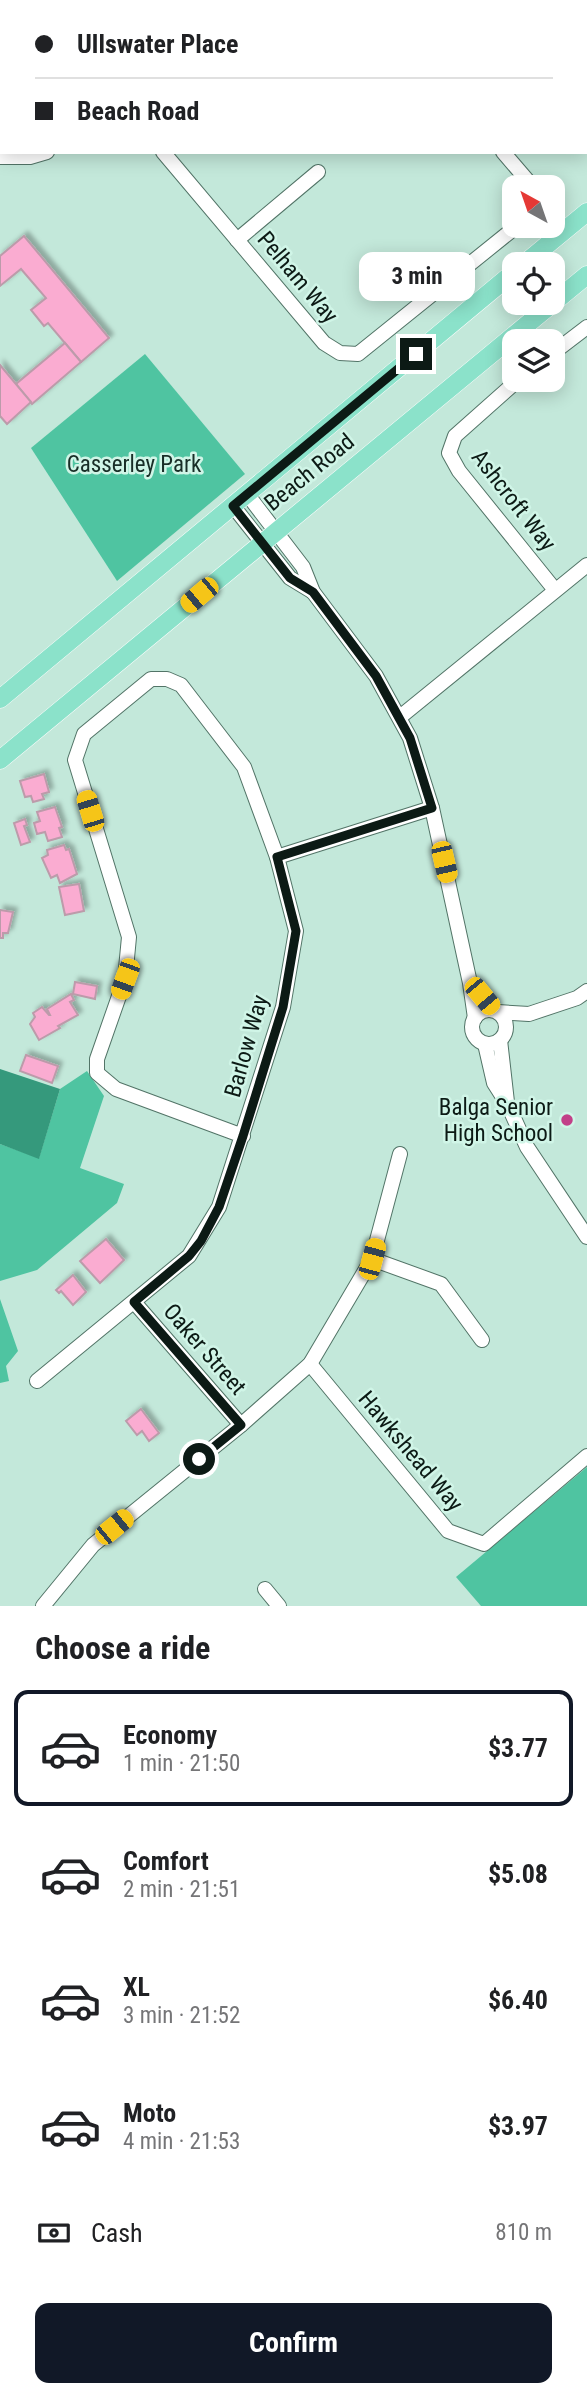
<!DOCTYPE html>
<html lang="en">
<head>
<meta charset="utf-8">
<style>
	:root { --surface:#fff; --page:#f2f2f2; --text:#202124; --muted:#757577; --line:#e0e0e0; --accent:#111827 }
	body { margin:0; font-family:"Roboto Condensed",sans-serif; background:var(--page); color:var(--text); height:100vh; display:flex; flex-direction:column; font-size:26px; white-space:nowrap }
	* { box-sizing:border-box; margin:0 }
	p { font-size:23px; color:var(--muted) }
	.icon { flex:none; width:38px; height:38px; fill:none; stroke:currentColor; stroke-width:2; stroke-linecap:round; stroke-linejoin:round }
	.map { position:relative; height:1606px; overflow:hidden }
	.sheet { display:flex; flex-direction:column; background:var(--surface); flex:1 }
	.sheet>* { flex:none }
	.top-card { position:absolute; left:0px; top:0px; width:588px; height:154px; box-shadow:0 4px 18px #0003; display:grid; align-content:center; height:154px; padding:0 35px; background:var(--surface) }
	.needle { width:46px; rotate:320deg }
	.buttons { position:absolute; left:502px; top:175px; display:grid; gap:14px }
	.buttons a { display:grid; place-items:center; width:63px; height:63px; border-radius:14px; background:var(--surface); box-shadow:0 4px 18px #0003; font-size:35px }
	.end { position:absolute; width:32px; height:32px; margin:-16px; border:9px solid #0c1a15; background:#fff; box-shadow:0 0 0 4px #fff }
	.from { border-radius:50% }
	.bubble { position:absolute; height:49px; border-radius:14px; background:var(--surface); box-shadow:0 4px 18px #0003; font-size:23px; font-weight:700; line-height:49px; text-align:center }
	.car { position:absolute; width:21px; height:42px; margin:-21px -10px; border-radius:9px; box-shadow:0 0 5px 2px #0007; background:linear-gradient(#f5c518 24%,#345 0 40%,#f5c518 0 76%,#345 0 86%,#f5c518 0) }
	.top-card b { display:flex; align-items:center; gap:24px; height:66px; font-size:26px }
	.top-card b+b { border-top:2px solid var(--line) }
	.top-card i { width:18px; height:18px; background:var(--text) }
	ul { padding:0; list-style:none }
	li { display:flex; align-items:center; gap:21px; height:116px; margin:0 14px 10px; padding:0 21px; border:4px solid transparent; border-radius:14px }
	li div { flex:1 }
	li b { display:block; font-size:26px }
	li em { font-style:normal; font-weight:700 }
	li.current { border-color:var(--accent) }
	li>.icon { width:63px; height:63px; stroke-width:1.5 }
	h2 { padding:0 35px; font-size:32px; line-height:84px }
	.pay { display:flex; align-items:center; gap:18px; height:77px; padding:0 35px; font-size:26px }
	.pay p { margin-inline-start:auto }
	.action { display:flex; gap:14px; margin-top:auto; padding:14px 35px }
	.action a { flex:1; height:80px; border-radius:14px; background:var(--accent); color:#fff; font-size:28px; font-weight:700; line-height:80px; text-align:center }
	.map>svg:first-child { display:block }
	.green { fill:#4fc4a1 }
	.water { fill:#35997c }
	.building { fill:#faacd1; stroke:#bc9baa; stroke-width:2; filter:url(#shadow) }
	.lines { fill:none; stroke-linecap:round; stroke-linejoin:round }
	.minor-casing { stroke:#527467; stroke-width:16 }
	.major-casing { stroke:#fff; stroke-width:19 }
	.minor { stroke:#fff; stroke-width:14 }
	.major { stroke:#8be2ca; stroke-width:18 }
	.route { stroke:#0c1a15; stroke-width:9 }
	.poi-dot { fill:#c24088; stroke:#d0f5e7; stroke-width:2.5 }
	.labels { text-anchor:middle; stroke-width:5; stroke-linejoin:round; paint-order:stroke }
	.street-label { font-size:23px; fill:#0c1a15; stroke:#d0f5e7 }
	.park-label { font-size:23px; fill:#182e27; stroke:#d0f5e7 }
	.poi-label { font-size:23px; fill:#0c1a15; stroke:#d0f5e7; text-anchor:end }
</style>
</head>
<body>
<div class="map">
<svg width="587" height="1606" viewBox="0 0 587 1606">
	<defs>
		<filter id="shadow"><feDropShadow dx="4" dy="-4" stdDeviation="2" flood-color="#0004"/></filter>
	</defs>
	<rect width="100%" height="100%" fill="#c3e8da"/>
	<g class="green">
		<path d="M0 0H228L2 2V139Z"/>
		<path d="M145 354 245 474 117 581 31 448Z"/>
		<path d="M87 1071 104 1096 80 1168 124 1184 117 1203 37 1270 0 1281V1144L39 1158 60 1089Z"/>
		<path d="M0 1299 18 1351 6 1366 9 1381 0 1383Z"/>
		<path d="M587 1467V1606H481L456 1577Z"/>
	</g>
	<path class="water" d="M0 1069 60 1089 39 1159 0 1144Z"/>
	<g class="building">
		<path d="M24 236 109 338 81 362 48 323 44 326 31 310 46 298 21 269 0 286V256Z"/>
		<path d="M65 343 81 362 32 404 16 384Z"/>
		<path d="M0 365 31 402 7 424 0 416Z"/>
		<path d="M44 774 49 792 42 794 44 799 33 802 31 796 25 797 20 781Z"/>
		<path d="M55 807 62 827 59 828 62 837 48 841 45 832 37 834 34 823 40 821 37 812Z"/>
		<path d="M25 819 27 825 24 826 30 842 21 845 14 823Z"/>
		<path d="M64 845 66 850 69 849 77 874 60 883 57 875 51 878 42 858 48 855 47 850Z"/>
		<path d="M79 884 84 911 65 915 59 887Z"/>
		<path d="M0 910 13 912 8 933H3V938H0Z"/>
		<path d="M75 982 97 986 95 999 73 994Z"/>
		<path d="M71 994 74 1000 70 1002 78 1015 58 1026 60 1028 39 1040 30 1024 35 1017 33 1013 42 1007 49 1015H50L47 1009Z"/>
		<path d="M26 1055 58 1066 52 1083 20 1071Z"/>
		<path d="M106 1239 124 1260 100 1283 80 1261Z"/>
		<path d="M73 1275 86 1292 73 1305 61 1291 59 1293 56 1290Z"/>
		<path d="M141 1409 159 1433 149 1441 142 1431 137 1435 126 1421Z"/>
	</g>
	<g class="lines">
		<g class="minor-casing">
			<g id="minor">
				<path d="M378 0 380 2"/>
				<path d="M247 2 249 0"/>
				<path d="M163 152 324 343 340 353 358 354 517 226"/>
				<path d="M503 152 527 180 529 187"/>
				<path d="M0 157H30L47 152"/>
				<path d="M237 240 318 172"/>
				<path d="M553 353 587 327"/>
				<path d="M518 380 455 436 449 453 459 471 555 590"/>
				<path d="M247 494 303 567 313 592 376 676 410 738 432 808 470 983 475 1018"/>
				<path d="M233 506 290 578 313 592"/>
				<path d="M400 717 587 565"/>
				<path d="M277 857 432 808"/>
				<circle cx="489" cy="1027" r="17"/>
				<path d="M498 1012 529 1014 577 998 587 991"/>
				<path d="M500 1040 507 1102"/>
				<path d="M485 1044 494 1083 508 1105 527 1147 587 1237"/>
				<path d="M372 1259 441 1284 482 1340"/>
				<path d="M134 1302 241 1425"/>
				<path d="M310 1364 448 1531 484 1544 587 1456"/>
				<path d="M37 1381 189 1256 219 1207 283 1007 296 931 277 857 244 767 181 685 167 679H151L84 734 75 760 129 937 125 979 97 1059V1073L116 1089 243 1136"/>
				<path d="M265 1589 279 1606"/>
				<path d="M43 1606 93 1545 241 1425 310 1364 372 1259 400 1154"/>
			</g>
		</g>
		<g class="major-casing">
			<g id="major">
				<path d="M524 264 587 212"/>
				<path d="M553 303 587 275"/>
				<path d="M0 699 514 272"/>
				<path d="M0 760 553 303"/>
			</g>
		</g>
		<use href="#minor" class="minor"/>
		<use href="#major" class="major"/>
	</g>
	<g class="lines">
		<path class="route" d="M199 1459 241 1425 134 1302 189 1256 201 1241 219 1207 243 1136 283 1007 296 931 277 857 432 808 410 738 376 676 313 592 290 578 233 506 416 354"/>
	</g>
	<circle class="poi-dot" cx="567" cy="1120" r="7"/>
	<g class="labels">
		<g class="street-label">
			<text transform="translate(298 277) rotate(50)" y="8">Pelham Way</text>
			<text transform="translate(309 472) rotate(-39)" y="8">Beach Road</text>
			<text transform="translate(514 500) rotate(52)" y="8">Ashcroft Way</text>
			<text transform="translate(246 1046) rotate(-74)" y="8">Barlow Way</text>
			<text transform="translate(205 1349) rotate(49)" y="8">Oaker Street</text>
			<text transform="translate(411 1451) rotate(50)" y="8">Hawkshead Way</text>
		</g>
		<g class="park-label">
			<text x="134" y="472">Casserley Park</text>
		</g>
		<g class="poi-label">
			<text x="553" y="1115">Balga Senior<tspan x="553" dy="26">High School</tspan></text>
		</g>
	</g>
</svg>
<div class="buttons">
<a><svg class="needle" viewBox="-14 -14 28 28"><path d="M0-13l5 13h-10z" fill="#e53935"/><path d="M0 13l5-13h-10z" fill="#757577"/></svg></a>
<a><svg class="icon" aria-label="locate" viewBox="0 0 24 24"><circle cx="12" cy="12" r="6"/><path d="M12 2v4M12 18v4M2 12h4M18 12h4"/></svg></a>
<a><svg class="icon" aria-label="layers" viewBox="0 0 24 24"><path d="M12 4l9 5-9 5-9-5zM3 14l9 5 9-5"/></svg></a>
</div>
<i class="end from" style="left:199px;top:1459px"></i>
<i class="end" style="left:416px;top:354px"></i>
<div class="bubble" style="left:359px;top:252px;width:116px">3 min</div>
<i class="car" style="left:199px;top:595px;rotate:230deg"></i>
<i class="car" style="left:90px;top:811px;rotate:343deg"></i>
<i class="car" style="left:444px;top:862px;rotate:167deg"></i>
<i class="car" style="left:125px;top:979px;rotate:200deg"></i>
<i class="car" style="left:482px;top:996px;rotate:140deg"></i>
<i class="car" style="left:372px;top:1259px;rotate:15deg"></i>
<i class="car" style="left:114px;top:1527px;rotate:51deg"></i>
<div class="top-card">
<b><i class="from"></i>Ullswater Place</b>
<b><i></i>Beach Road</b>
</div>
</div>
<section class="sheet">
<h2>Choose a ride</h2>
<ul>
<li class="current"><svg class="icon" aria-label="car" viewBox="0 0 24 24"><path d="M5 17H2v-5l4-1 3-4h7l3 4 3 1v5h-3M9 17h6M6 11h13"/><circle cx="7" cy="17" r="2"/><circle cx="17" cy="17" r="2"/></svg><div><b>Economy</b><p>1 min · 21:50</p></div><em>$3.77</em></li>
<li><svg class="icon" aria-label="car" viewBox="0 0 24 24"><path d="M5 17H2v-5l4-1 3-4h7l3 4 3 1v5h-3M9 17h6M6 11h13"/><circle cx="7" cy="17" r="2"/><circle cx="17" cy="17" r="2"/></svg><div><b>Comfort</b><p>2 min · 21:51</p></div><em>$5.08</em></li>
<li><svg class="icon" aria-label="car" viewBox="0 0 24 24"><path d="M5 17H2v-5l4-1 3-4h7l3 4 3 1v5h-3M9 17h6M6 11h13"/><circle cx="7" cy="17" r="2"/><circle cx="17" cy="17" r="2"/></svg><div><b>XL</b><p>3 min · 21:52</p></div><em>$6.40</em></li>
<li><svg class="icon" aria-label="car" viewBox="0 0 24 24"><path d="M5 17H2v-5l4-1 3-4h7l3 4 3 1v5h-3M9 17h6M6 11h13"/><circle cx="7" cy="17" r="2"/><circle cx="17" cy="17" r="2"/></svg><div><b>Moto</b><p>4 min · 21:53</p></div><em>$3.97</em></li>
</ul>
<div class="pay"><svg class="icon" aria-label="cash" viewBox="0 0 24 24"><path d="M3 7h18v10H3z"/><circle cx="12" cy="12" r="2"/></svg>Cash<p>810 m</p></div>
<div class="action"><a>Confirm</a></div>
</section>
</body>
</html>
